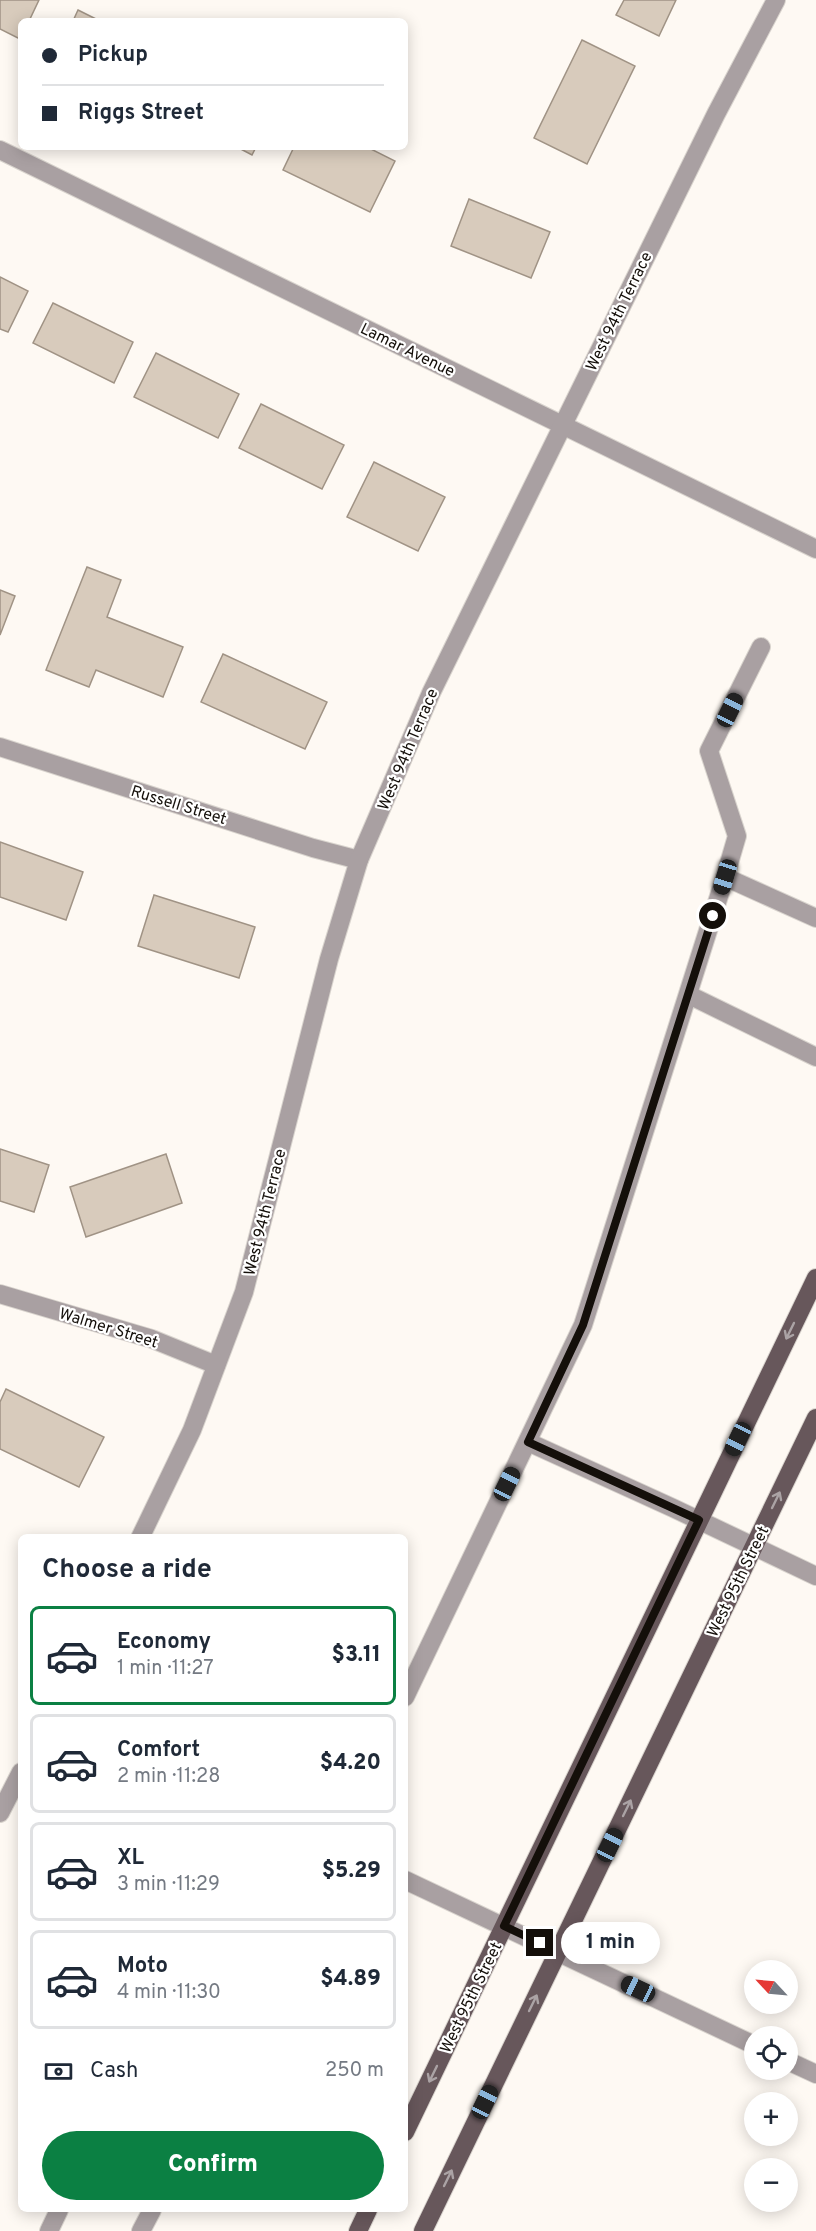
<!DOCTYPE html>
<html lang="en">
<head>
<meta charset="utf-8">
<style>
	:root { --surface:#fff; --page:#f2f2f3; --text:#1f2937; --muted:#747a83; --line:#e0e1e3; --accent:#0b8043 }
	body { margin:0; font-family:Overpass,sans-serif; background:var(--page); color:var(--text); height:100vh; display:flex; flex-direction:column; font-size:22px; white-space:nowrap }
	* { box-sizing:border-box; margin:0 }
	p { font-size:20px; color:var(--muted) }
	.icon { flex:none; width:33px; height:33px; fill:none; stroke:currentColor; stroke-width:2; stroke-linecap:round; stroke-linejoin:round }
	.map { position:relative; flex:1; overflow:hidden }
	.sheet { position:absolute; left:18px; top:1534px; width:390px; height:678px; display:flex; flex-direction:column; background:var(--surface); border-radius:9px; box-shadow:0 3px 15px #0003 }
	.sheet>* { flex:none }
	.banner { position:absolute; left:18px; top:18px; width:390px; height:132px; border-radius:9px; box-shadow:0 3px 15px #0003; display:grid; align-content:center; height:132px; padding:0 24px; background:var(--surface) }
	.needle { width:39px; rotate:296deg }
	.fabs { position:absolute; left:744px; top:1960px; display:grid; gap:12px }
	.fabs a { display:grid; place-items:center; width:54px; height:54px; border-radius:50%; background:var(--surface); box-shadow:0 3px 15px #0003; font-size:30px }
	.end { position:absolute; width:27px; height:27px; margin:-14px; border:8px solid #140f0a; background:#fff; box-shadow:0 0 0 3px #fff }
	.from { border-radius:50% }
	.bubble { position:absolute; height:42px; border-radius:21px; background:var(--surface); box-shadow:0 3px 15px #0003; font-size:20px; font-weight:800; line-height:42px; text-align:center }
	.car { position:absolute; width:18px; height:36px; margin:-18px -9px; border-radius:8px; box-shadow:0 0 4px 2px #0007; background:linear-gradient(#222 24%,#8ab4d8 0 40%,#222 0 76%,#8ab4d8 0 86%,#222 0) }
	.banner b { display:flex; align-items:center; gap:21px; height:57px; font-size:22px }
	.banner b+b { border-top:2px solid var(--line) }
	.banner i { width:15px; height:15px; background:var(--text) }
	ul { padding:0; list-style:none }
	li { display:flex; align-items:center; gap:18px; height:99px; margin:0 12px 9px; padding:0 12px; border:3px solid var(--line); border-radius:9px }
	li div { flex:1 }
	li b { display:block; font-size:22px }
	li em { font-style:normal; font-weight:800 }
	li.selected { border-color:var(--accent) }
	li>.icon { width:54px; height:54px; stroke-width:1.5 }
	h2 { padding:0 24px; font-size:27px; line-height:72px }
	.pay { display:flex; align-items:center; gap:15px; height:66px; padding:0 24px; font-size:22px }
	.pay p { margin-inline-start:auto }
	.action { display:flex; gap:12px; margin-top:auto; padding:12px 24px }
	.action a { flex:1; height:69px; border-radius:36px; background:var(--accent); color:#fff; font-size:24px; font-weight:800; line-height:69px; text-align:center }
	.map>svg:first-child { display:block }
	.building { fill:#d8cbbc; stroke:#a09385; stroke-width:1.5 }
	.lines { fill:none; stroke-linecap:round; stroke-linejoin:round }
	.minor-casing { stroke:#d9d4ce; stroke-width:20 }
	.major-casing { stroke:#d9d4ce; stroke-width:20 }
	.minor { stroke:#a9a0a2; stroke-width:18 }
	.major { stroke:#67575b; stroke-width:18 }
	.oneway { stroke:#aba3a5 }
	.route { stroke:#140f0a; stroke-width:8 }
	.labels { text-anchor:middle; stroke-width:4.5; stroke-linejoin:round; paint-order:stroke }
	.street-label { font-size:16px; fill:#140f0a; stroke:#fff }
</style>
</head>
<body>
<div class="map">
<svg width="816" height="2231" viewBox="0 0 816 2231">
	<rect width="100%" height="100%" fill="#fef9f3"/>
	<g class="building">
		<path d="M0 0H39L29 21H21L20 39 0 29Z"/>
		<path d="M624 0H676L659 36 616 15Z"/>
		<path d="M78 10 100 21H73Z"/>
		<path d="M582 40 635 66 587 164 534 138Z"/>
		<path d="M237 147H256L252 155Z"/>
		<path d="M294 147H367L395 161 370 212 283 170Z"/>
		<path d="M469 199 550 232 531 278 451 246Z"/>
		<path d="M0 277 28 291 8 332 0 329Z"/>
		<path d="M53 303 133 342 114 383 33 343Z"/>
		<path d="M156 353 239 394 218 438 134 397Z"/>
		<path d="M261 404 344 445 322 489 239 448Z"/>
		<path d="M374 462 445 497 418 551 347 517Z"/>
		<path d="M87 567 121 580 107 617 183 647 163 697 96 670 89 687 46 670Z"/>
		<path d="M0 590 15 596 0 635Z"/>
		<path d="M223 654 327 702 305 749 201 702Z"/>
		<path d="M0 842 83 872 66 920 0 897Z"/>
		<path d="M154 895 255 927 239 978 138 946Z"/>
		<path d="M0 1149 49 1165 34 1212 0 1201Z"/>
		<path d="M166 1154 182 1203 86 1237 70 1187Z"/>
		<path d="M6 1389 104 1437 79 1487 0 1449V1402Z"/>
	</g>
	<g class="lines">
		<g class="minor-casing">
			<g id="minor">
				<path d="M0 150 816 549"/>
				<path d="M761 647 709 751 737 836 725 877 816 918"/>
				<path d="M0 747 313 848 359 860"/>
				<path d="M689 995 816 1057"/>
				<path d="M0 1294 152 1339 216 1365"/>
				<path d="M528 1442 673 1508 816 1576"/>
				<path d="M140 1538 192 1430 244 1292 329 959 359 860 431 693 716 114 776 0"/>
				<path d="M405 1697 583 1325 725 877"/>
				<path d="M0 1813 21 1772"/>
				<path d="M405 1880 754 2045"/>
				<path d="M788 2061 816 2074"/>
				<path d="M49 2231 59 2210"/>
				<path d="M141 2231 152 2210"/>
			</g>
		</g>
		<g class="major-casing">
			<g id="major">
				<path d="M405 2132 816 1278"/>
				<path d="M358 2231 368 2210"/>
				<path d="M423 2231 816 1418"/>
			</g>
		</g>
		<use href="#minor" class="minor"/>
		<use href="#major" class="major"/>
	</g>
	<defs><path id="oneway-shaft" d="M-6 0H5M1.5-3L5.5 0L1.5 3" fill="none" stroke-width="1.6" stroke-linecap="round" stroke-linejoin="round" transform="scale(1.5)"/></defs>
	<g class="oneway">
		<use href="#oneway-shaft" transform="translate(790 1331) rotate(116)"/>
		<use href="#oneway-shaft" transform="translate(776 1500) rotate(-64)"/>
		<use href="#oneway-shaft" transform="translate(627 1808) rotate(-64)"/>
		<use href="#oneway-shaft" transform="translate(533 2003) rotate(-64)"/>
		<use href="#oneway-shaft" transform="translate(433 2074) rotate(116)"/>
		<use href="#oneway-shaft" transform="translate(448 2178) rotate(-64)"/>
	</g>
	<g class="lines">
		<path class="route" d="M540 1943 504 1926 699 1520 528 1442 583 1325 713 916"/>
	</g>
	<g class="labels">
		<g class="street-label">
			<text transform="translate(618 311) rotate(-64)" y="6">West 94th Terrace</text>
			<text transform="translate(408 349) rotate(26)" y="6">Lamar Avenue</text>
			<text transform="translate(407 749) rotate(-67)" y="6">West 94th Terrace</text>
			<text transform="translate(179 804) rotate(17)" y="6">Russell Street</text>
			<text transform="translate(264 1212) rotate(-76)" y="6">West 94th Terrace</text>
			<text transform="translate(109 1327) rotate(17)" y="6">Walmer Street</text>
			<text transform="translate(737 1581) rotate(-64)" y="6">West 95th Street</text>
			<text transform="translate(470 1997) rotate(-64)" y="6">West 95th Street</text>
		</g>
	</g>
</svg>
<div class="fabs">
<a><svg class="needle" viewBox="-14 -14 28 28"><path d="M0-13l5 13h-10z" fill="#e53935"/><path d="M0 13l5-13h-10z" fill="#747a83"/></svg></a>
<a><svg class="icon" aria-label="locate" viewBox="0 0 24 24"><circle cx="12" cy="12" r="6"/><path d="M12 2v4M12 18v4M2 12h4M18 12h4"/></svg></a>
<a>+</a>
<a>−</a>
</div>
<i class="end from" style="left:713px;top:916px"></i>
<i class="end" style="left:540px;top:1943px"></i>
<div class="bubble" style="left:561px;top:1922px;width:99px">1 min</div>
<i class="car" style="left:730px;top:710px;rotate:26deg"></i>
<i class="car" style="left:725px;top:877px;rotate:197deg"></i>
<i class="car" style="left:738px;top:1439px;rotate:206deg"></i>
<i class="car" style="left:507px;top:1484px;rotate:26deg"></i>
<i class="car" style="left:610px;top:1845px;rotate:26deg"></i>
<i class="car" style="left:638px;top:1989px;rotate:295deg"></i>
<i class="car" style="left:485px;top:2102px;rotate:26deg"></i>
<div class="banner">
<b><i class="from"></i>Pickup</b>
<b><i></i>Riggs Street</b>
</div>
<section class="sheet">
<h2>Choose a ride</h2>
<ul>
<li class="selected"><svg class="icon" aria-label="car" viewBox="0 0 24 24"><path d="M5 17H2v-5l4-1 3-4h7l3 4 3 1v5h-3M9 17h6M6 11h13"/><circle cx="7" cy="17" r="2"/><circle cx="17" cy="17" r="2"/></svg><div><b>Economy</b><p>1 min · 11:27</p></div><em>$3.11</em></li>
<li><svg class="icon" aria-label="car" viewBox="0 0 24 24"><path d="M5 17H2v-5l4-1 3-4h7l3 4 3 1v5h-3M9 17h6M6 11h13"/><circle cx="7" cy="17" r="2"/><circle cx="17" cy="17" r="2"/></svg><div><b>Comfort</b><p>2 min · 11:28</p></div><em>$4.20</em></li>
<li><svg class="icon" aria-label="car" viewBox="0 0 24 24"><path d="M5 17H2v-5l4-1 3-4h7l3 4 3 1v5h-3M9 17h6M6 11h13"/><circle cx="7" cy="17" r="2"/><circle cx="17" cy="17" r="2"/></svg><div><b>XL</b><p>3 min · 11:29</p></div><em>$5.29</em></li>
<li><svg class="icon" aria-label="car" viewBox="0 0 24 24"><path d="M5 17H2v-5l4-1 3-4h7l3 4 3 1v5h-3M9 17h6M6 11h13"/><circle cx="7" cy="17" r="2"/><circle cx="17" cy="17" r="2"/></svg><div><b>Moto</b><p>4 min · 11:30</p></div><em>$4.89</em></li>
</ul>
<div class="pay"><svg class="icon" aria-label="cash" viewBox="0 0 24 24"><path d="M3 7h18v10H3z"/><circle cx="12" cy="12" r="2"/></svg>Cash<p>250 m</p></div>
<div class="action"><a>Confirm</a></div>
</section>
</div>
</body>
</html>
